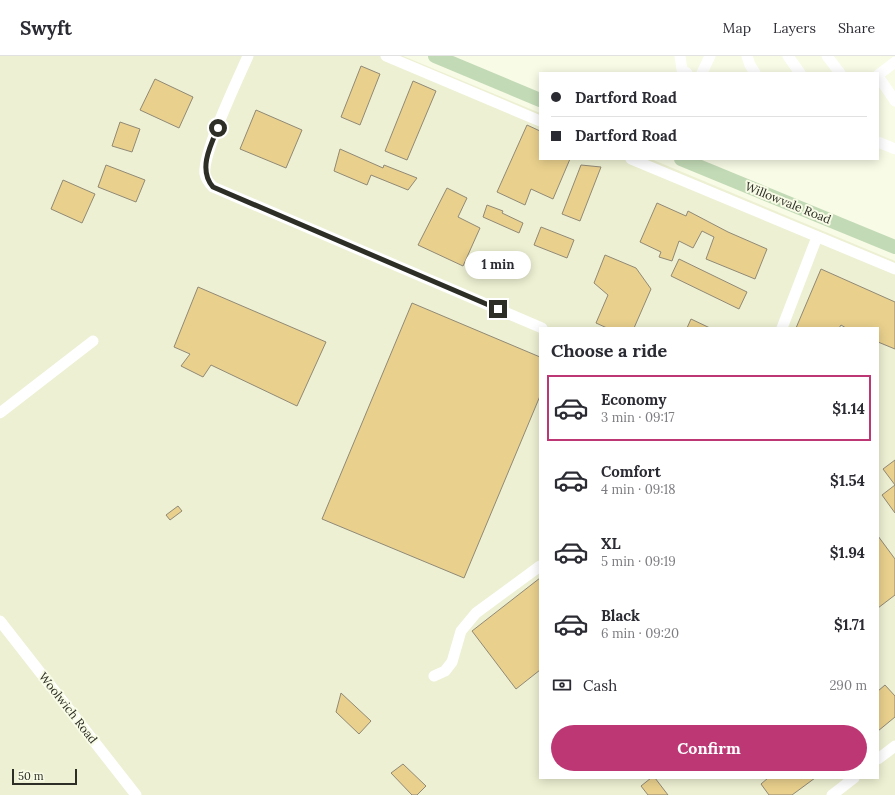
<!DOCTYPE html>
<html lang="en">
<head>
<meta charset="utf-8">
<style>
	:root { --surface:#fff; --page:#f2f2f3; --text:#2b2b33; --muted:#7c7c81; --line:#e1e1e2; --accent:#be3775 }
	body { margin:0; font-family:Lora,serif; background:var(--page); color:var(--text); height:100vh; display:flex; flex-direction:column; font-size:15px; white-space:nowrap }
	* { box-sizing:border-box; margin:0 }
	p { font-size:13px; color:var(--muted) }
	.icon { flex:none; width:22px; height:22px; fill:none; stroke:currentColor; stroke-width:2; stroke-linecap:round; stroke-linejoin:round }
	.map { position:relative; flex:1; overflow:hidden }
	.panel { position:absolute; left:539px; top:271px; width:340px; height:452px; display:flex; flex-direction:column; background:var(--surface); border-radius:0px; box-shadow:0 2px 10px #0003 }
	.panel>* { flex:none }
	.top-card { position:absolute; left:539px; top:16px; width:340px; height:88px; border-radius:0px; box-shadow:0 2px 10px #0003; display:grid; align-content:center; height:88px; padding:0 12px; background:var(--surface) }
	.scale { position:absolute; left:12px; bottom:10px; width:65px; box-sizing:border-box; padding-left:4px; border:2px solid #2d2e26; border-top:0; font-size:11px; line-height:14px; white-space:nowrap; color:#2d2e26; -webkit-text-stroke:3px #f8fbe5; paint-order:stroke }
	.end { position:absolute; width:18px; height:18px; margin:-9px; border:5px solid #2d2e26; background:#fff; box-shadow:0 0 0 2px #fff }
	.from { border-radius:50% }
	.bubble { position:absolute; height:28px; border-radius:14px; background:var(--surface); box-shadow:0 2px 10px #0003; font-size:13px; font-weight:800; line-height:28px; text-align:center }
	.top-card b { display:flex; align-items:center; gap:14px; height:38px; font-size:15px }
	.top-card b+b { border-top:1px solid var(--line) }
	.top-card i { width:10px; height:10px; background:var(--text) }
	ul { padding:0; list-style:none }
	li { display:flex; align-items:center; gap:12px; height:66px; margin:0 8px 6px; padding:0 4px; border:2px solid transparent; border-radius:0px }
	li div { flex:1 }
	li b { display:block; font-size:15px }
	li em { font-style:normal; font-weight:800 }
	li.active { border-color:var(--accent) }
	li>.icon { width:36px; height:36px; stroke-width:1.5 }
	h2 { padding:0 12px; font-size:18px; line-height:48px }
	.pay { display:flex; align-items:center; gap:10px; height:44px; padding:0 12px; font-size:15px }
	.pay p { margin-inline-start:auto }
	.cta { display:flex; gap:8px; margin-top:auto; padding:8px 12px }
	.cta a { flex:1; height:46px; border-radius:24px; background:var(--accent); color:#fff; font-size:16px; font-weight:800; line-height:46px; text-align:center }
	header { display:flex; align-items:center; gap:24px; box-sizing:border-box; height:56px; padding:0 20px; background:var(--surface); border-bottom:1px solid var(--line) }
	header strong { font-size:19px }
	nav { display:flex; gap:22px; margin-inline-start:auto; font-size:14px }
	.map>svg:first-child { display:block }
	.built { fill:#edf0d2; fill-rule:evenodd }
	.building { fill:#e9d08d; stroke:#908976 }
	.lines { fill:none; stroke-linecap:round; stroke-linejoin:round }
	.minor { stroke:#fff; stroke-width:11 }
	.major { stroke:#c2dab6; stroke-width:14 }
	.route { stroke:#2d2e26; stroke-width:5 }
	.labels { text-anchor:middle; stroke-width:4; stroke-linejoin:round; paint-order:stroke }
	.street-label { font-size:12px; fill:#2d2e26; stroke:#f8fbe5 }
</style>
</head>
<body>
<header>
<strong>Swyft</strong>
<nav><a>Map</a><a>Layers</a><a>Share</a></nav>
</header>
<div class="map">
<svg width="895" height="739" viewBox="0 0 895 739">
	<rect width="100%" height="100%" fill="#f8fbe5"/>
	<path class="built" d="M0 0H403L540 57V103H651L895 205V739H0ZM540 272H878V722H540Z"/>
	<g class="building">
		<path d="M361 10 380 18 360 69 341 61Z"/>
		<path d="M155 23 193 41 179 72 140 54Z"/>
		<path d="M413 25 436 35 407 104 385 95Z"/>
		<path d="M256 54 302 74 286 112 240 93Z"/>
		<path d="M120 66 140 73 132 96 112 90Z"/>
		<path d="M527 69 540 75V103H570L553 143 531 133 525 149 497 136Z"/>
		<path d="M340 93 383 112 384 109 417 122 408 134 371 119 367 129 334 115Z"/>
		<path d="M106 109 145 124 136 146 98 131Z"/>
		<path d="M581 109 601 111 580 165 562 158Z"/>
		<path d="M63 124 95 138 82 167 51 153Z"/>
		<path d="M447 132 467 142 458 161 480 172 463 210 418 189Z"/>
		<path d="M657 147 686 160 688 155 728 176 767 193 755 223 706 203 714 181 702 175 693 192 679 185 672 205 659 201 661 196 640 186Z"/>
		<path d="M487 149 503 155 502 157 523 167 519 177 483 161Z"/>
		<path d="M541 171 574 184 567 202 534 189Z"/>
		<path d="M605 199 636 212 651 233 634 272H607L596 267 608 239 594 227Z"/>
		<path d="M679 203 747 236 739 253 671 220Z"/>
		<path d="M821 213 895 246V293L878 286V272H846L841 269 839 272H796Z"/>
		<path d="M198 231 326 286 297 350 211 309 203 321 181 310 190 298 174 291Z"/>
		<path d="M412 247 540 301V340L464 522 322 463Z"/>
		<path d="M691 263 710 272H687Z"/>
		<path d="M895 404V457L882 439 895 429 883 413Z"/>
		<path d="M178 450 182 455 170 464 166 459Z"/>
		<path d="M878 480 895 503V539L878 552Z"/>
		<path d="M540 522V614L516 633 472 575Z"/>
		<path d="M885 629 895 640V661L878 675V635Z"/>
		<path d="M341 637 371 665 359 678 336 656Z"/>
		<path d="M403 708 426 730 417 739H412L391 717Z"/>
		<path d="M651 722H655L668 739H648L641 730Z"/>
		<path d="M768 722H815L792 739H769L761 728Z"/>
	</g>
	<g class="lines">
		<g class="minor">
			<path d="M248 0C238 23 202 97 205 118 206 123 209 127 213 131L542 272"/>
			<path d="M386 0 540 65"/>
			<path d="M680 0 682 14 687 17"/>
			<path d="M747 0 750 9 755 17"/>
			<path d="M788 0 800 17"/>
			<path d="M827 0 840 17"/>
			<path d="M702 17 710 0"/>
			<path d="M878 19 895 6"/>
			<path d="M878 20 895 45"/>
			<path d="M878 86 895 93"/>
			<path d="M631 103 895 213"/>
			<path d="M782 272 817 181"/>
			<path d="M0 357 93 285"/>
			<path d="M0 565 136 739"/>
			<path d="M434 620 445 615 452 606 461 575 476 557 540 510"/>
			<path d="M878 703 895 690"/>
			<path d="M832 739 854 722"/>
		</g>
		<g class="major">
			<path d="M435 0 540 44"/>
			<path d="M681 103 895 191"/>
		</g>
	</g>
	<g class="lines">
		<path class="route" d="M218 72C210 90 198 114 213 131L498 253"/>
	</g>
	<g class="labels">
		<g class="street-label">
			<text transform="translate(788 147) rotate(22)" y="4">Willowvale Road</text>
			<text transform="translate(68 652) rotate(52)" y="4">Woolwich Road</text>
		</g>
	</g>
</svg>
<div class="scale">50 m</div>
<i class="end from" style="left:218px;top:72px"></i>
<i class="end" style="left:498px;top:253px"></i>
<div class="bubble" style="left:465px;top:195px;width:66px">1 min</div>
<div class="top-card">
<b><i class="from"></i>Dartford Road</b>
<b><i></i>Dartford Road</b>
</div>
<section class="panel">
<h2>Choose a ride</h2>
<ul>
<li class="active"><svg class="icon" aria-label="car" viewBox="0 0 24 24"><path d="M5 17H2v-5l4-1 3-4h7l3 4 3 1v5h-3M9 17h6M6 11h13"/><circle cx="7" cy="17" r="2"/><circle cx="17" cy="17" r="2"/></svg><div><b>Economy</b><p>3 min · 09:17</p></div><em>$1.14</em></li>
<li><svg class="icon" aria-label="car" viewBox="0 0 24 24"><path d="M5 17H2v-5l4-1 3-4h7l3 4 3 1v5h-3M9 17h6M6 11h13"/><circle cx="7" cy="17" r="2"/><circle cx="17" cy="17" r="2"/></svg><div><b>Comfort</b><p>4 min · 09:18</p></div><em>$1.54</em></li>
<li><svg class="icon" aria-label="car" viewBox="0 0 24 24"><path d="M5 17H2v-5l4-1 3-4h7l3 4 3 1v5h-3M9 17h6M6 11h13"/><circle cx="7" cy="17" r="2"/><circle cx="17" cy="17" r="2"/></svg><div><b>XL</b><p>5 min · 09:19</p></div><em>$1.94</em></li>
<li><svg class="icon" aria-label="car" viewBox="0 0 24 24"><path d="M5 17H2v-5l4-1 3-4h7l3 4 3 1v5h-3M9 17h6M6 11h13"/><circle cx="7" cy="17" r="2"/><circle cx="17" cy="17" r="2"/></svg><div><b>Black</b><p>6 min · 09:20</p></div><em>$1.71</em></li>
</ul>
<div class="pay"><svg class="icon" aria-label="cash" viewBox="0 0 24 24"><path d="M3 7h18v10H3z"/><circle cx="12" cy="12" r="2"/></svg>Cash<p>290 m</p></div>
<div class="cta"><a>Confirm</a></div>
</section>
</div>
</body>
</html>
